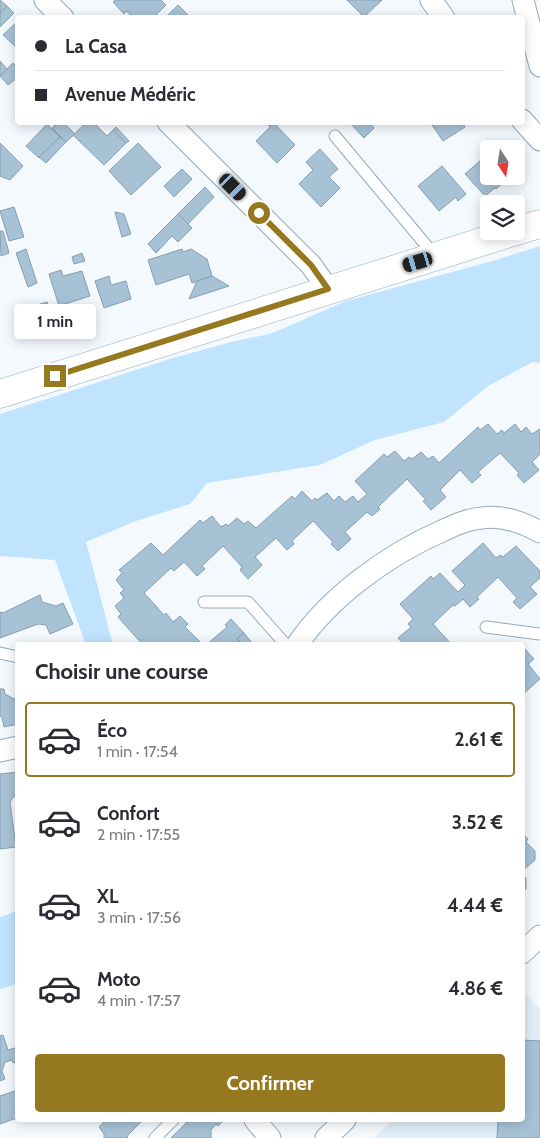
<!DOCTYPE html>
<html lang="fr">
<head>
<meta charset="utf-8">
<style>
	:root { --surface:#fff; --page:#f2f2f3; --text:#2b2b33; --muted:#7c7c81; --line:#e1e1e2; --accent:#957820 }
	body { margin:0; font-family:Cabin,sans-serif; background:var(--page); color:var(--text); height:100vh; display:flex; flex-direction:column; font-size:19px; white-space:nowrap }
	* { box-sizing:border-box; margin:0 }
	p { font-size:16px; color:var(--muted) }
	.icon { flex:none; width:28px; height:28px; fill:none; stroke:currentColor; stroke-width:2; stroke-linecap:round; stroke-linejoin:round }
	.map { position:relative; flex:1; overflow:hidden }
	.drawer { position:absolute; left:15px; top:642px; width:510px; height:480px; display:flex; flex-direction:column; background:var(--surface); border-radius:5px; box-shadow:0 2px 12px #0003 }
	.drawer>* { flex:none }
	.guide { position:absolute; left:15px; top:15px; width:510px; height:110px; border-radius:5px; box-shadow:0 2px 12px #0003; display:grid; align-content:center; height:110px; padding:0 20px; background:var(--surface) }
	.needle { width:32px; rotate:168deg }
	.tools { position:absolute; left:480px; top:140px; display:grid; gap:10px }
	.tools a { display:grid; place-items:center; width:45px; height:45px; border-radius:5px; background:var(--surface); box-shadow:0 2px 12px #0003; font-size:25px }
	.end { position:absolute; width:22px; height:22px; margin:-11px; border:6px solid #957820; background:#fff; box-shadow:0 0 0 2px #fff }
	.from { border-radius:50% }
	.bubble { position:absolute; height:35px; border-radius:5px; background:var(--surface); box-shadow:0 2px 12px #0003; font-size:16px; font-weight:700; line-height:35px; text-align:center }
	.car { position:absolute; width:15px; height:30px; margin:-15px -8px; border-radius:6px; box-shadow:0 0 4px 1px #0007; background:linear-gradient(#222 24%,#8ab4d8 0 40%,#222 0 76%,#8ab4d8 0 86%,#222 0) }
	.guide b { display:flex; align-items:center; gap:18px; height:48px; font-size:19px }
	.guide b+b { border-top:1px solid var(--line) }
	.guide i { width:12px; height:12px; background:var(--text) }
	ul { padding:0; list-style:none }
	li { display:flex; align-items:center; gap:15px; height:75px; margin:0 10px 8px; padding:0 10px; border:2px solid transparent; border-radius:5px }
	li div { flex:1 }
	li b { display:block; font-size:19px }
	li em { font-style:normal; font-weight:700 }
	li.selected { border-color:var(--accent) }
	li>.icon { width:45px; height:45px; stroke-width:1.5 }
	h2 { padding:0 20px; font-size:22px; line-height:60px }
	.cta { display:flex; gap:10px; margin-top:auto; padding:10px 20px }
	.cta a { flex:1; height:58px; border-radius:5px; background:var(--accent); color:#fff; font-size:20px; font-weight:700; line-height:58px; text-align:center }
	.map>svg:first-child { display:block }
	.built { fill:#e1eef8 }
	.green { fill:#c1e4fe }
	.building { fill:#a8c2d5; stroke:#859eb1 }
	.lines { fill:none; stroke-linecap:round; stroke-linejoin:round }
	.lane-casing { stroke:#92abbe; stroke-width:13 }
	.street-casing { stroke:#92abbe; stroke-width:23 }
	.secondary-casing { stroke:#92abbe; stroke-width:29 }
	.lane { stroke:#fff; stroke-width:11 }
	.street { stroke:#fff; stroke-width:21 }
	.secondary { stroke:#fff; stroke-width:28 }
	.route { stroke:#957820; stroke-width:6 }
</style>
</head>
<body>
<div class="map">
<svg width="540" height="1138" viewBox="0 0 540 1138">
	<rect width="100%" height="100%" fill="#f4f9fd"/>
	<path class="built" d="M526 994 540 1009V1138H374L393 1120H522L523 997Z"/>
	<g class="green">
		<path d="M540 246V363L533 362 488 386 444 422 375 440 320 465 207 483 190 504 136 521 86 542 113 645H86L55 560 0 556V414L173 358 235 341 270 334 346 301 489 262Z"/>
		<path d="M17 911V984L0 989V917Z"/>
	</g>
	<g class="building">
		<path d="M0 0 7 6 0 13Z"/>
		<path d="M115 0H161L166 5 153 18H131L132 16 126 11 124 14 113 2Z"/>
		<path d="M347 0H382L364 17Z"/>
		<path d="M178 5 191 18H165Z"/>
		<path d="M7 6 14 13 0 27V13Z"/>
		<path d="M18 21V46L16 47 3 35Z"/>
		<path d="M0 61 7 69 0 76Z"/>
		<path d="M13 63 18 68V77L8 85 0 76Z"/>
		<path d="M58 122H63L75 134 66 142 52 128Z"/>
		<path d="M87 122H93L107 136 113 130 126 143 104 165 73 135Z"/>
		<path d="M265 122H277L275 124 295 145 277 163 256 141 270 127Z"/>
		<path d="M349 122H369L374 128 364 138Z"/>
		<path d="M430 122H462L465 127 443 141Z"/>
		<path d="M47 124 60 137 39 158 26 146Z"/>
		<path d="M116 127 129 141 126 143 113 130Z"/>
		<path d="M60 137 66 142 46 163 39 157Z"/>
		<path d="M0 143 23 166 10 180 0 176Z"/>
		<path d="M138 143 161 167 131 195 109 171Z"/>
		<path d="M320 149 338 169 329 177 340 188 321 207 299 184 313 170 306 162Z"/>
		<path d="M489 153V176H507L505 179 506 180 496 189 495 188 485 196 465 174Z"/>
		<path d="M442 166 466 194 458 201 456 197 439 211 418 186Z"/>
		<path d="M182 169 192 179 174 197 164 186Z"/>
		<path d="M205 187 214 197 188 224 178 214Z"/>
		<path d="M14 207 24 237 9 241 0 211Z"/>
		<path d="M115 212 124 214 131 234 122 237Z"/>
		<path d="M178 214 192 228 178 242 172 236 156 253 148 244Z"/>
		<path d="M0 231H3L9 253 1 256Z"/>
		<path d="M26 249 37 283 28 287 16 253Z"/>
		<path d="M182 249 183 252 191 249 207 259 212 276 192 283 189 274 156 285 148 260Z"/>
		<path d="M82 253 85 261 74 264 72 257Z"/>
		<path d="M61 270 63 276 82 271 90 296 59 306 49 274Z"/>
		<path d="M109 276 111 285 126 281 131 299 104 308 95 281Z"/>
		<path d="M212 276 229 286 189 299 197 281Z"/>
		<path d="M47 302 53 321 30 329 22 308 32 305 35 315 42 312 40 304Z"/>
		<path d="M25 316 27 323 20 325 18 319Z"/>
		<path d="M52 322 54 328 31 336 30 329Z"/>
		<path d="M488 424 497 434 502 430 504 433 515 424 521 432 526 427 532 434 540 429V454L532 462 539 470 524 483 517 475 519 473 500 453 478 472 481 475 472 483 460 470 440 490 446 497 431 510 423 501 426 500 407 479 378 507 380 509 372 516 367 512 345 532 351 539 338 551 331 544 333 542 313 521 292 541 294 544 287 550 276 538 255 557 262 565 248 579 240 570 242 567 223 546 202 566 205 569 197 576 184 562 174 571 171 568 144 593 164 615 166 613 173 622 180 616 188 624 185 627 203 645H154L151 643 148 645H143L118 617 121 614 115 606 124 598 120 593 124 590 116 580 122 573 119 570 151 543 163 555 200 520 203 523 212 516 221 527 226 524 228 526 237 518 244 524 248 521 256 528 292 496 295 499 302 491 312 501 315 498 317 500 327 493 334 501 339 496 345 502 353 496 358 502 367 494 355 481 384 454 387 457 395 451 404 461 409 457 412 459 421 452 428 459 433 456 439 463 478 427 480 430Z"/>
		<path d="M483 543 496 558 500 555 503 557 516 546 540 571V578L530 587 537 594 520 609 513 602 517 598 498 577 477 597 479 599 470 607 463 599 455 606 453 605 433 624 452 645 454 643 456 645H404L398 638 411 627 408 624 413 619 400 604 431 576 433 579 440 573 458 592 465 585 452 571Z"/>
		<path d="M40 595 42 602 56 606 63 603 73 624 50 634 46 625 38 624 0 638V612L3 613Z"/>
		<path d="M231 619 244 633 237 639 243 645H206L227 627 225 625Z"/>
		<path d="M244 633 252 643V645H243L237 639Z"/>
		<path d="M522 646 534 659 528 664 540 679 522 695Z"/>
		<path d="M0 689H4L5 694 18 701V724L4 727 2 717 0 716Z"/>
		<path d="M18 772V796H14L10 802 16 847 0 849V774Z"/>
		<path d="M522 833 528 839 526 842 535 851V860L522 871Z"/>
		<path d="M522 874 526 878V889L522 892Z"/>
		<path d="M3 1035 8 1050 18 1047V1061L13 1063 12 1060 5 1062 2 1071 5 1079 0 1081V1036Z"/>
		<path d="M522 1040 540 1041V1138H497L498 1120H522Z"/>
		<path d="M18 1090V1107L15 1112 17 1118 0 1124V1096Z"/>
		<path d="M106 1120H143L128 1135 127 1138H104V1134L99 1127Z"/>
		<path d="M189 1120H224L218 1126 216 1124 211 1130V1138H171Z"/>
	</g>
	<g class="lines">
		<g class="lane-casing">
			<g id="lane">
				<path d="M335 136 435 256"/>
				<path d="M204 602H248L286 645"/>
				<path d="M486 627 540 634"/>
				<path d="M0 653 18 657"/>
				<path d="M155 1138 173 1120"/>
			</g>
		</g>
		<g class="street-casing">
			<g id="street">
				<path d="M45 0 63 18"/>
				<path d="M431 0 444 18"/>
				<path d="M523 0 540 66"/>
				<path d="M522 120 540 140"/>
				<path d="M168 122 311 265 328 289"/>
				<path d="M297 645C329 597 389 554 442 531 455 525 468 519 482 518 503 515 522 522 540 532"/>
				<path d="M0 751 18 747"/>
				<path d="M522 953 540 936"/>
				<path d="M255 1120 270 1138"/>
				<path d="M326 1138 345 1120"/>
			</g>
		</g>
		<g class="secondary-casing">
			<g id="secondary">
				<path d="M516 231 540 224"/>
				<path d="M0 394 516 231"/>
			</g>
		</g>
		<use href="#lane" class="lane"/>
		<use href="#street" class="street"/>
		<use href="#secondary" class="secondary"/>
	</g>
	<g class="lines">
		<path class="route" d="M55 376 328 289 311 265 259 213"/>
	</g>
</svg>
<div class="tools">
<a><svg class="needle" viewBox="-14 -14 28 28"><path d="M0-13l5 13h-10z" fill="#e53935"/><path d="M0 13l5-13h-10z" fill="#7c7c81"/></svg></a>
<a><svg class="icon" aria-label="layers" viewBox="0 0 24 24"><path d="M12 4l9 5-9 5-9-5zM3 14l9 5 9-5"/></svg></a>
</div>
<i class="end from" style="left:259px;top:213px"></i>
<i class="end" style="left:55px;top:376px"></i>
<div class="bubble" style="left:14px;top:304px;width:82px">1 min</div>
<i class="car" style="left:233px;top:187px;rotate:135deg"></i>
<i class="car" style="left:418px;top:262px;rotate:253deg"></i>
<div class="guide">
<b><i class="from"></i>La Casa</b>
<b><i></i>Avenue Médéric</b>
</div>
<section class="drawer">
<h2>Choisir une course</h2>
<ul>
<li class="selected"><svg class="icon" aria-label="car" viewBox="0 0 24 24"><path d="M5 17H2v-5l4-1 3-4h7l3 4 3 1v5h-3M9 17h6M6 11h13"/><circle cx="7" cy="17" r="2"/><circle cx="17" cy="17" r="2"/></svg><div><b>Éco</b><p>1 min · 17:54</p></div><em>2.61 €</em></li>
<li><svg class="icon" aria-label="car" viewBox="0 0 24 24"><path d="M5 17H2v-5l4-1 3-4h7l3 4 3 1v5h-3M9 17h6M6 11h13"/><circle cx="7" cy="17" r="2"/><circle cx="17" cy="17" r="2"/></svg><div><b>Confort</b><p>2 min · 17:55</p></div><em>3.52 €</em></li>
<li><svg class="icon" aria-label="car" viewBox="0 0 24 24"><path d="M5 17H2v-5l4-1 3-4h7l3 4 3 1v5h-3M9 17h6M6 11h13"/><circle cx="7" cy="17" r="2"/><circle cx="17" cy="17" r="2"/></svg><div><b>XL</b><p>3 min · 17:56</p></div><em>4.44 €</em></li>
<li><svg class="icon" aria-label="car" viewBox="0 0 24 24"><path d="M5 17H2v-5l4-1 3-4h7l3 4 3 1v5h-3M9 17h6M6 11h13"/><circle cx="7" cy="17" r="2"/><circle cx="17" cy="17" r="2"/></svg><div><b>Moto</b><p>4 min · 17:57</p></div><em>4.86 €</em></li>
</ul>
<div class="cta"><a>Confirmer</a></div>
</section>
</div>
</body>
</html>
